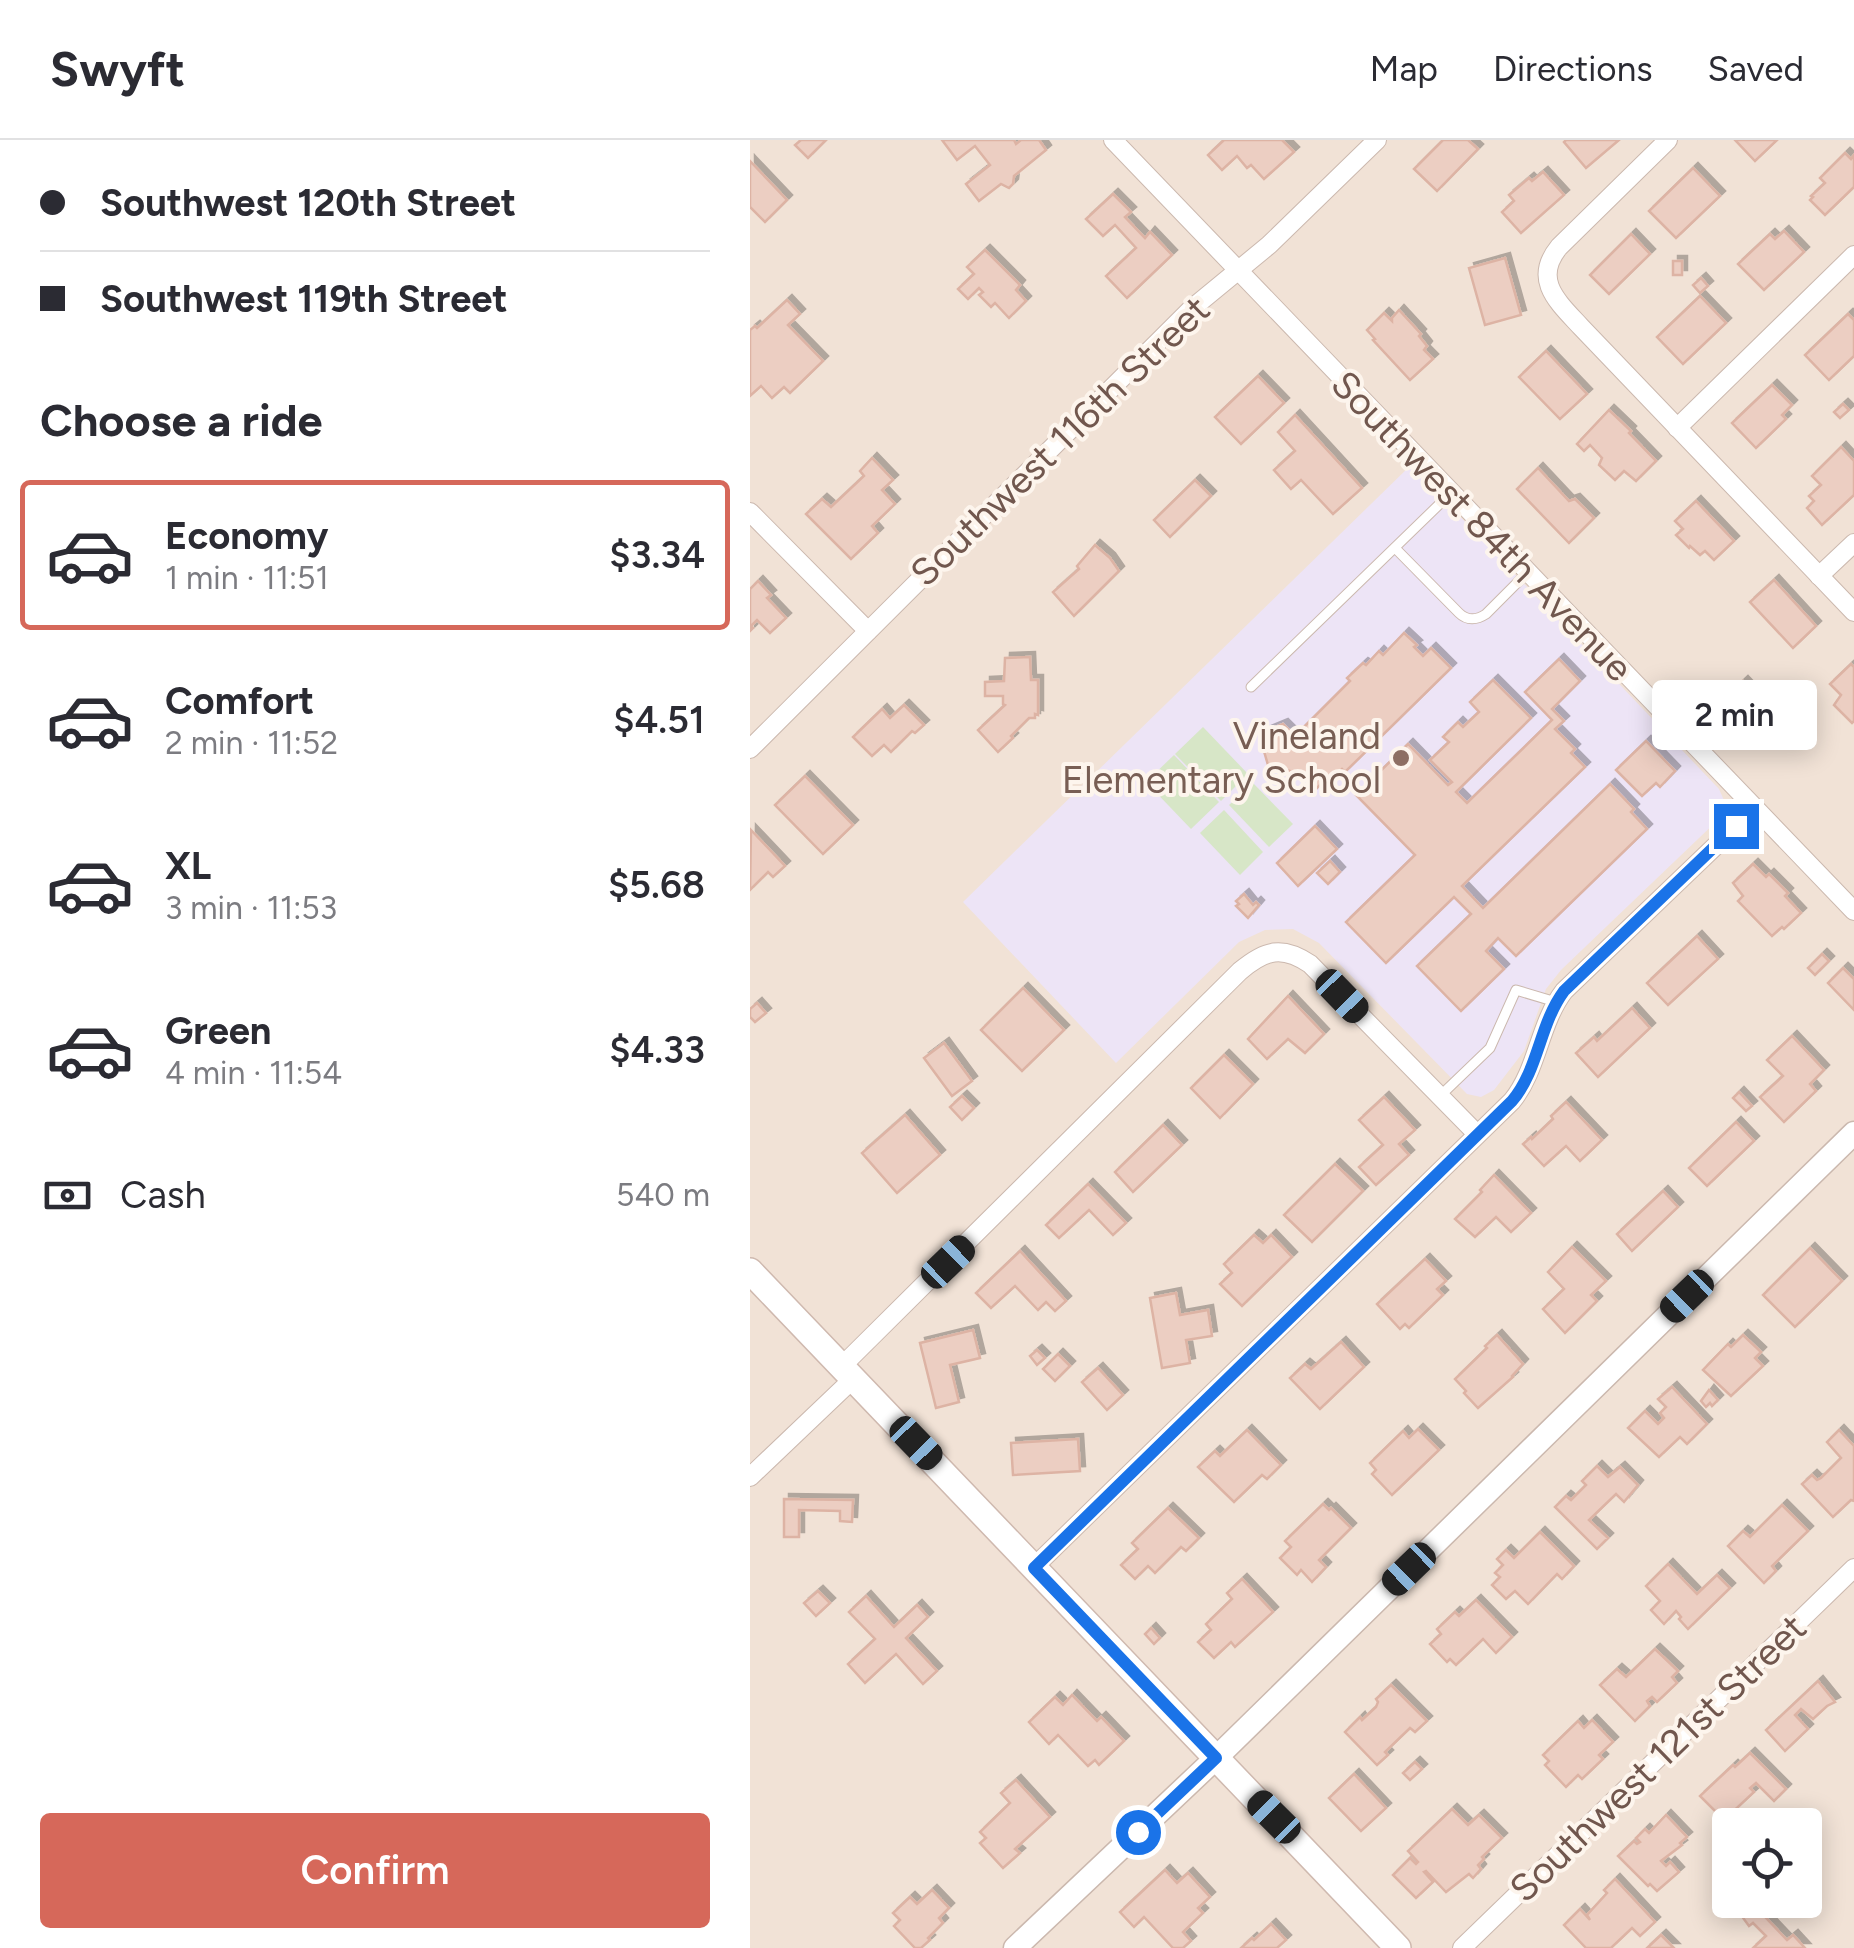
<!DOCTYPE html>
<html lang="en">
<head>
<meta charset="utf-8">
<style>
	:root { --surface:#fff; --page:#f2f2f3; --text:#2b2b33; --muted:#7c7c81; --line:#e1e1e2; --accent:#d6685a }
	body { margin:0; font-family:Figtree,sans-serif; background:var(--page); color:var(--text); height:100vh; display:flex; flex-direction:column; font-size:38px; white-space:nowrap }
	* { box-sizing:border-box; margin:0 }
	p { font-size:32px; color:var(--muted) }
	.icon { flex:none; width:55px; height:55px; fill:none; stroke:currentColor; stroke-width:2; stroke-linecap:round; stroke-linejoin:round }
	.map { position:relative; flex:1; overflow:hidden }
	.drawer { display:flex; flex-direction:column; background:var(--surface); width:750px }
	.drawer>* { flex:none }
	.banner { display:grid; align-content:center; height:220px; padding:0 40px; background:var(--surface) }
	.fabs { position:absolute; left:962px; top:1668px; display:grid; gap:20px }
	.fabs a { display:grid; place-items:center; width:110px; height:110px; border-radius:10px; background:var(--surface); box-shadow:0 5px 25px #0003; font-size:50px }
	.end { position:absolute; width:45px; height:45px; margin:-22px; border:12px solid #1a73e8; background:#fff; box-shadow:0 0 0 5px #fff }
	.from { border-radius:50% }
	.bubble { position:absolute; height:70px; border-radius:10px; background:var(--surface); box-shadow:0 5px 25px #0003; font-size:32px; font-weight:600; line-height:70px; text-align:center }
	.car { position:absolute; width:30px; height:60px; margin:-30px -15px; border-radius:12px; box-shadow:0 0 8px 2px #0007; background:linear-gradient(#222 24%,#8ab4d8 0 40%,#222 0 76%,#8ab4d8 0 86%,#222 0) }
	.banner b { display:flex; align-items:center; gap:35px; height:95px; font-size:38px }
	.banner b+b { border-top:2px solid var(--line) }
	.banner i { width:25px; height:25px; background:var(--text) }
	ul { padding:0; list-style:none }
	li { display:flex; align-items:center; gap:30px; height:150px; margin:0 20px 15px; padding:0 20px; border:5px solid transparent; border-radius:10px }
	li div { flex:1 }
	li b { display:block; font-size:38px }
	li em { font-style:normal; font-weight:600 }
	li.current { border-color:var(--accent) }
	li>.icon { width:90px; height:90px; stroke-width:1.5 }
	h2 { padding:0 40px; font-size:45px; line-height:120px }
	.pay { display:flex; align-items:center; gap:25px; height:110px; padding:0 40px; font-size:38px }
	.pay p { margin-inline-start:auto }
	.button { display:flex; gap:20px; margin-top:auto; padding:20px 40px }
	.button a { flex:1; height:115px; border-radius:10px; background:var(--accent); color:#fff; font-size:40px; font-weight:600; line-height:115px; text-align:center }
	header { display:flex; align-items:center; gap:60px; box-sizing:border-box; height:140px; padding:0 50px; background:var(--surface); border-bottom:2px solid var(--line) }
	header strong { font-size:48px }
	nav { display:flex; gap:55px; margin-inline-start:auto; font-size:35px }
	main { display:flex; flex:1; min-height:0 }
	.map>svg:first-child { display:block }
	.residential { fill:#f1e2d6; fill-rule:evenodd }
	.education { fill:#ede4f6 }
	.green { fill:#d7e6c7 }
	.building { fill:#eccec2; stroke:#ddb3a4; stroke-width:2.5; filter:url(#shadow) }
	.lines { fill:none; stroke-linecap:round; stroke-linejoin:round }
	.service-casing { stroke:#cbb8ae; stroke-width:11 }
	.minor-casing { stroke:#cbb8ae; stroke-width:20 }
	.tertiary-casing { stroke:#cbb8ae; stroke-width:25 }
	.secondary-casing { stroke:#cfb9af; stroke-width:28 }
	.service { stroke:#fff; stroke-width:9 }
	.minor { stroke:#fff; stroke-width:18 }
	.tertiary { stroke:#fff; stroke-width:22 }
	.secondary { stroke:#fff; stroke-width:25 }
	.route { stroke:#1a73e8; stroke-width:12 }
	.education-dot { fill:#8d6e63; stroke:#fdf5ed; stroke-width:4 }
	.labels { text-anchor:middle; stroke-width:8; stroke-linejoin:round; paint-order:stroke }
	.street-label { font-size:38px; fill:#71574e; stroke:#fdf5ed }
	.education-label { font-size:38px; fill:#785e54; stroke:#fdf5ed; text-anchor:end }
</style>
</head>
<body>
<header>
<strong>Swyft</strong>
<nav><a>Map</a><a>Directions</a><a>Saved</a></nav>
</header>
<main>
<section class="drawer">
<div class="banner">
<b><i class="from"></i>Southwest 120th Street</b>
<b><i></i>Southwest 119th Street</b>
</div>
<h2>Choose a ride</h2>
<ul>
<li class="current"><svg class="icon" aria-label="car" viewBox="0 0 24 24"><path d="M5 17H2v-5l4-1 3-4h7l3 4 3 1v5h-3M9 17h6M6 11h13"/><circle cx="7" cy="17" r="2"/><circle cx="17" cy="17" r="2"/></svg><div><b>Economy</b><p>1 min · 11:51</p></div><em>$3.34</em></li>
<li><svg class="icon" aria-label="car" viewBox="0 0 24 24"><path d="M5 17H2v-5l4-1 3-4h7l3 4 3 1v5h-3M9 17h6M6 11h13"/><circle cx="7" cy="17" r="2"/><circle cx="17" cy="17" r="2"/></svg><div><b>Comfort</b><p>2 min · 11:52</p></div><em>$4.51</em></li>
<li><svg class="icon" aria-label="car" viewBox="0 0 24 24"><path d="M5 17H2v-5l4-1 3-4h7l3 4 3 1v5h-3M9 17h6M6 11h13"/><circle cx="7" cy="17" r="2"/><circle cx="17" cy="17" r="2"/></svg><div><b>XL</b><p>3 min · 11:53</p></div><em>$5.68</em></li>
<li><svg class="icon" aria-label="car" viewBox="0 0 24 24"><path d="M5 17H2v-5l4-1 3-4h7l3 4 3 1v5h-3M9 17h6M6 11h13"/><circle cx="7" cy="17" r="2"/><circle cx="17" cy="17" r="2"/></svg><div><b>Green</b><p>4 min · 11:54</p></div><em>$4.33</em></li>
</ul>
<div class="pay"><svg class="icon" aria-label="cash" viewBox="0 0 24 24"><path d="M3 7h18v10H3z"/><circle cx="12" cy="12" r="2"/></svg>Cash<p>540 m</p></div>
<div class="button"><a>Confirm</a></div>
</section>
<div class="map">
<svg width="1104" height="1808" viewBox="0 0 1104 1808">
	<defs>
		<filter id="shadow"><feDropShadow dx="5" dy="-5" stdDeviation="0" flood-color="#0004"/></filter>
	</defs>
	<rect width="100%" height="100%" fill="#faf0e7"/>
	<path class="residential" d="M0 0H1104V1808H0ZM980 1685H1055V1760H980Z"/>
	<path class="education" d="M661 325 969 649 976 665 971 677 811 830 796 849 774 911 744 950 731 957 717 954 569 803 543 789 515 790 489 802 366 923 213 762Z"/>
	<g class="green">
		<path d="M453 587 498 634 471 661 425 614Z"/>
		<path d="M424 615 469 662 441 689 396 642Z"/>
		<path d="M503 643 543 684 519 707 479 665Z"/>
		<path d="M474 670 513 712 490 735 450 693Z"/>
	</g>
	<g class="building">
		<path d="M51 0H76L58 18 45 5Z"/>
		<path d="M192 0H264L266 4 271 0H289L296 10 264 36 263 44 259 48 251 44 229 61 216 44 240 25 225 6 207 20Z"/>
		<path d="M474 0H532L544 12 514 39 501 25 497 28 487 16 472 30 458 15Z"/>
		<path d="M693 0H718L728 9 687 51 664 29Z"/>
		<path d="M816 0H869L836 28 814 2Z"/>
		<path d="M985 0H1027L1005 21Z"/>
		<path d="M1095 13 1101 19 1104 15V47L1075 75 1060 60 1063 57 1061 56 1075 43 1070 38Z"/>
		<path d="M0 21 37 60 15 82 0 67Z"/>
		<path d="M943 28 970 56 926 98 899 71Z"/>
		<path d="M793 32 814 55 771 93 752 72 764 61 759 55 779 38 782 41Z"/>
		<path d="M363 54 381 72 375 77 395 98 400 92 422 115 377 158 356 136 386 108 365 85 353 96 336 79Z"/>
		<path d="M1034 91 1054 112 1014 150 988 124 1020 94 1025 99Z"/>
		<path d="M881 94 900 114 859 154 840 135Z"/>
		<path d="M235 110 270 145 266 150 276 161 259 178 245 163 241 167 229 155 233 152 229 148 218 159 208 149 224 134 217 127Z"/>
		<path d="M755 118 771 175 735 185 719 128Z"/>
		<rect x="923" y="121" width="9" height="14"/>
		<path d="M951 138 958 146 950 153 943 145Z"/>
		<path d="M950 156 976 183 933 224 907 197Z"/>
		<path d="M37 160 50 174 38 185 73 221 40 253 34 247 22 258 11 246 0 256V190L5 186 7 188Z"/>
		<path d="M649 170 671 194 669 196 677 206 674 210 683 219 660 240 623 200 625 199 617 190 634 173 642 181V178Z"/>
		<path d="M1098 174 1104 180V216L1079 240 1055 215Z"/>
		<path d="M796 211 837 254 810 279 769 237Z"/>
		<path d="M508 236 534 263 491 304 465 277Z"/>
		<path d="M1022 245 1042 265 1032 275 1036 279 1006 308 982 283Z"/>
		<path d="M1093 264 1099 270 1090 278 1084 272Z"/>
		<path d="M859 270 881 291 879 293 906 321 886 341 874 331 865 340 849 325 852 318 840 305 834 311 827 304Z"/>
		<path d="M545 275 612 348 583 374 551 340 541 349 524 330 545 311 528 292Z"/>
		<path d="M1091 307 1104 321V355L1072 385 1057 368 1064 361 1059 356 1071 345 1062 336Z"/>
		<path d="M122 318 143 340 132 350 145 364 122 386 128 393 101 419 56 374 72 359 81 367 114 336 110 331Z"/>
		<path d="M788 328 819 361 825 359 844 378 819 403 767 349Z"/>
		<path d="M445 340 461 356 420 397 404 380Z"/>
		<path d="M946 361 984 401 964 420 955 411 950 415 940 406 939 408 926 395 933 389 925 381Z"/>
		<path d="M345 405 360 418 369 431 324 476 303 452 329 429 327 426Z"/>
		<path d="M1024 440 1066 486 1043 508 1000 462Z"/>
		<path d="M8 441 21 455 17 458 36 478 20 493 7 480 1 486 3 488 0 491V449Z"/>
		<path d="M654 493 667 505 664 507 673 516 681 508 701 528 595 632 592 629 579 642 577 638 567 648 549 631 547 633 518 625 509 594 533 584 545 596 600 541 597 538 613 523 616 525 629 511 633 515Z"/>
		<path d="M280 517 281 540H288V575L285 574V578H279L261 596 263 598 248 612 228 590 255 565 253 564V556H235V542L254 541 255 518Z"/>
		<path d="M809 519 830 541 802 569 814 581 805 589 825 609 821 613 835 627 712 746 733 768 860 644 884 669 881 672 897 689 766 816 748 798 736 811 754 829 711 871 667 826 721 774 704 757 636 823 596 782 665 715 606 655 658 604 698 645 702 642 680 620 699 602 693 597 708 582 713 587 729 572 720 562 743 540 781 578 706 652 717 663 802 580 775 552Z"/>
		<path d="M1101 524 1104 527V581L1102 583 1084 565 1091 555 1080 544Z"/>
		<path d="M993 541 1033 583 1010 605 970 563Z"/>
		<path d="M154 565 174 585 165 593 162 591 141 612 134 605 122 616 103 597 132 569 140 578Z"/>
		<path d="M896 601 925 631 910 647 906 643 892 656 866 630Z"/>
		<path d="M55 636 103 685 73 714 25 665Z"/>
		<path d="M565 686 587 709 548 746 527 723Z"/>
		<path d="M1 690 35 726 23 737 18 732 0 750Z"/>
		<path d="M580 721 590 732 578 744 567 733Z"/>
		<path d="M1003 724 1016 737 1019 734 1038 753 1035 756 1051 773 1034 789 1032 787 1022 796 988 761 993 756 983 743Z"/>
		<path d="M494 754 503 765 506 762 509 765 498 778 486 766 489 764 486 761Z"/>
		<path d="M947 796 968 819 918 865 897 843Z"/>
		<path d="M1072 814 1079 821 1065 835 1058 828Z"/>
		<path d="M1093 828 1104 839V870L1078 843Z"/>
		<path d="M273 848 314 890 272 931 231 890Z"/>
		<path d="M538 856 574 894 555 913 538 899 517 919 498 899Z"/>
		<path d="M7 863 16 873 5 882 0 877V869Z"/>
		<path d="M882 868 900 888 848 937 826 913 844 897 847 901Z"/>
		<path d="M1042 896 1074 930 1060 944 1066 951 1034 982 1010 957 1033 936 1017 920Z"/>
		<path d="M194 903 222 941 202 956 174 918Z"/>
		<path d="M474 915 503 944 470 978 441 948Z"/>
		<path d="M989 952 1002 966 996 971 983 958Z"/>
		<path d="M212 956 224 968 212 980 200 967Z"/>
		<path d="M634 957 665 990 649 1004 659 1015 626 1045 609 1027 633 1005 609 980Z"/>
		<path d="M816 962 852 1000 830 1021 816 1006 794 1026 773 1004 781 997 782 999 803 979 801 976Z"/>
		<path d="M155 975 190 1015 147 1053 112 1013Z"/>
		<path d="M986 982 1004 1001 957 1046 939 1028Z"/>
		<path d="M413 985 432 1005 383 1052 365 1032Z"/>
		<path d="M585 1024 613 1051 562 1102 534 1075Z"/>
		<path d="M744 1035 781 1073 761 1092 746 1077 725 1097 705 1079 732 1052 730 1050Z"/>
		<path d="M338 1044 376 1083 363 1095 339 1070 309 1098 296 1085Z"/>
		<path d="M913 1051 928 1067 882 1111 867 1094Z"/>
		<path d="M504 1095 513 1103 521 1095 542 1117 492 1166 470 1144 482 1133 474 1124Z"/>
		<path d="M822 1107 856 1141 841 1155 847 1161 815 1193 793 1169 814 1149 798 1132Z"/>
		<path d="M1060 1108 1092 1141 1045 1187 1013 1155Z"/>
		<path d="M270 1111 316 1161 305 1171 296 1162 288 1170 265 1146 241 1168 226 1153Z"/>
		<path d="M675 1119 696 1141 687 1149 693 1155 659 1188 655 1184 650 1189 627 1164Z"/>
		<path d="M426 1153 430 1175 458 1170 462 1196 436 1200 440 1223 412 1228 400 1158Z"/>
		<path d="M223 1190 230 1218 200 1225 209 1262 186 1268 170 1203Z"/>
		<path d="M747 1195 773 1224 762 1236 763 1237 728 1268 714 1253 716 1251 705 1239 737 1208 735 1206Z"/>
		<path d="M993 1195 1011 1212 1005 1218 1013 1226 981 1256 953 1230 978 1204 981 1207Z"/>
		<path d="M591 1202 614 1227 570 1269 540 1238 555 1224 561 1229Z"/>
		<path d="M287 1210 295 1218 287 1225 280 1216Z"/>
		<path d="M308 1214 320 1226 305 1241 293 1229Z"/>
		<path d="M348 1228 373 1255 357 1270 332 1242Z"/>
		<path d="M922 1247 957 1284 937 1304 930 1297 909 1317 878 1288 895 1271 908 1284 914 1278 910 1273 916 1267 908 1259Z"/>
		<path d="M959 1250 968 1260 962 1266 960 1263 956 1267 951 1261Z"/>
		<path d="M668 1289 689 1310 642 1355 622 1334 626 1330 620 1323 653 1291 659 1298Z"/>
		<path d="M497 1290 531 1325 517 1339 512 1335 484 1362 448 1327 465 1311 470 1316Z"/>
		<path d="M1089 1290 1104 1306V1361L1101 1360 1083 1377 1052 1344 1062 1335 1067 1340 1071 1338 1091 1318 1077 1302Z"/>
		<path d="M328 1299 330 1331 263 1335 261 1303Z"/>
		<path d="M847 1326 858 1337 870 1327 888 1345 874 1362 866 1354 839 1380 858 1398 847 1409 805 1367 816 1356 821 1360 836 1345 832 1341Z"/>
		<path d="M34 1359 103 1360 102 1382 90 1381V1371L49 1370V1397H34Z"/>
		<path d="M573 1364 579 1370 581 1368 601 1388 569 1420 576 1427 562 1442 551 1430 547 1435 530 1418 541 1407 535 1401Z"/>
		<path d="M1032 1365 1058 1391 1022 1426 1026 1431 1014 1443 978 1406 993 1391 1000 1397Z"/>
		<path d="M418 1368 449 1398 436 1411 431 1407 405 1433 398 1426 385 1439 371 1425 388 1409 382 1403Z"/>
		<path d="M790 1392 824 1426 812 1439 807 1434 778 1464 765 1451 756 1459 742 1445 750 1437 745 1433 753 1425 747 1419 756 1410 764 1418Z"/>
		<path d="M918 1424 947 1454 967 1435 980 1448 938 1489 929 1479 931 1477 926 1471 914 1484 901 1470 910 1461 896 1446Z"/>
		<path d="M492 1439 523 1472 485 1507 481 1502 464 1518 448 1502 461 1490 456 1484 482 1459 477 1453Z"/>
		<path d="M68 1451 80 1463 66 1476 54 1463Z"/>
		<path d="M116 1456 144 1487 167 1465 178 1477 156 1498 187 1531 173 1544 146 1514 115 1543 98 1524 125 1499 99 1472Z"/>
		<path d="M726 1460 762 1497 746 1513 733 1499 706 1525 700 1519 697 1522 680 1504 691 1494 687 1489 705 1472 709 1476Z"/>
		<path d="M401 1488 410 1498 404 1504 395 1494Z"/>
		<path d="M905 1509 928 1531 922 1537 927 1543 907 1562 902 1557 897 1561 900 1566 885 1581 850 1545 867 1529 876 1537Z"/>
		<path d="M1068 1541 1085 1562 1077 1566 1063 1579 1051 1569 1045 1575 1058 1589 1035 1611 1016 1590Z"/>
		<path d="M641 1545 677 1581 665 1592 660 1588 635 1612 638 1615 627 1625 595 1592 610 1577 612 1580 626 1567 628 1562 626 1559Z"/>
		<path d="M322 1555 347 1581 351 1577 374 1601 349 1625 345 1620 338 1626 308 1595 299 1604 279 1582 305 1557 313 1565Z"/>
		<path d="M842 1580 863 1602 849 1615 853 1619 832 1639 828 1635 816 1647 795 1625 799 1621 793 1615 828 1581 834 1588Z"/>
		<path d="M1000 1613 1036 1649 1024 1661 1006 1643 1000 1648 1004 1652 974 1680 950 1656 983 1625 985 1627Z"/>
		<path d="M665 1622 672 1629 660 1640 653 1633Z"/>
		<path d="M604 1634 636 1668 611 1691 579 1658Z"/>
		<path d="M266 1640 300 1677 265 1709 270 1713 253 1728 230 1703 236 1698 230 1692 260 1663 251 1653Z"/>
		<path d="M702 1669 718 1685 729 1675 752 1698 732 1717 734 1719 728 1725 731 1729 723 1738 719 1734 696 1752 676 1731 674 1732 683 1742 666 1758 643 1735 660 1718 666 1724 668 1722 658 1711Z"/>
		<path d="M916 1675 937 1697 930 1703 932 1705 911 1721 916 1726 920 1722 929 1732 907 1751 900 1744 898 1746 868 1716 884 1701 887 1704 890 1702 886 1698 895 1689 899 1693Z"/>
		<path d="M415 1730 427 1743 438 1733 460 1757 448 1768 453 1773 433 1792 441 1801 433 1808H423L394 1777 384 1787 370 1772Z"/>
		<path d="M865 1739 905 1782 890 1796 882 1788 861 1808H836L814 1785 830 1769 840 1780 837 1775 857 1753 854 1750Z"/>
		<path d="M182 1750 199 1768 189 1778 193 1783 178 1798 180 1800 171 1808H165L144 1786 150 1780 143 1773 160 1757 167 1764Z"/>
		<path d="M999 1760 1037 1800 1043 1795 1055 1808H1003L1016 1796 1003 1783 999 1786 988 1771Z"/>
		<path d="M521 1784 536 1800 527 1808H491L502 1798 504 1800Z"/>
		<path d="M911 1795 924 1808H897Z"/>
	</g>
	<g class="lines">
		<g class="service-casing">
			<g id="service">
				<path d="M645 408 709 473C717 481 727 480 736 474L777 433"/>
				<path d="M501 547 701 353"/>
				<path d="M690 956 740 908 766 850 806 862"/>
			</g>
		</g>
		<g class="minor-casing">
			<g id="minor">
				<path d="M363 0 1104 771"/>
				<path d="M918 0 809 107C782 140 808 162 831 187L1104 472"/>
				<path d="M927 288 1104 115"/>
				<path d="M0 372 118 491"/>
				<path d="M1069 436 1104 403"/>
				<path d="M0 609 440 170 519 105 627 0"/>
				<path d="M92 1226 490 831C515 810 532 805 560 824L727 994"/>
				<path d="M0 1337 104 1238"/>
				<path d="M283 1428 762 961C788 929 789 884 814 851L1004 669"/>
				<path d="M712 1808 1104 1428"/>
			</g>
		</g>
		<g class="tertiary-casing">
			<path id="tertiary" d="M265 1808 466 1618 1104 993"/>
		</g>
		<g class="secondary-casing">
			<path id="secondary" d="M0 1131 648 1808"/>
		</g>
		<use href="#service" class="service"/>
		<use href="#minor" class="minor"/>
		<use href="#tertiary" class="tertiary"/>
		<use href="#secondary" class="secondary"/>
	</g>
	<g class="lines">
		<path class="route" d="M388 1692 466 1618 284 1428 762 961C789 929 789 885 814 851L986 686"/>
	</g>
	<circle class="education-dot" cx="651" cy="618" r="10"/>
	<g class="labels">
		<g class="street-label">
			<text transform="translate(310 301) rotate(-44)" y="13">Southwest 116th Street</text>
			<text transform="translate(732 386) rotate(46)" y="13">Southwest 84th Avenue</text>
			<text transform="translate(908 1618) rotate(-44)" y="13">Southwest 121st Street</text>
		</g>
		<g class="education-label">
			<text x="631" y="609">Vineland<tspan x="631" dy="44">Elementary School</tspan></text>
		</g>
	</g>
</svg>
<div class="fabs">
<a><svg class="icon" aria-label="locate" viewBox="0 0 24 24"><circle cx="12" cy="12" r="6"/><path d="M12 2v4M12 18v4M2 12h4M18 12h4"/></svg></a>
</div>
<i class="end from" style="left:388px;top:1692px"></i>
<i class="end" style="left:986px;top:686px"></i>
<div class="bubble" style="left:902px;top:540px;width:165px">2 min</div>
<i class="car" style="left:592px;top:856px;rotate:136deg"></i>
<i class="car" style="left:198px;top:1122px;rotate:46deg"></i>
<i class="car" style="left:937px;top:1156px;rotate:226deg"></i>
<i class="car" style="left:166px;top:1303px;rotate:136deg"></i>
<i class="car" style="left:659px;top:1429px;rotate:226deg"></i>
<i class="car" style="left:524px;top:1677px;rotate:315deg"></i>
</div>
</main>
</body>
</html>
